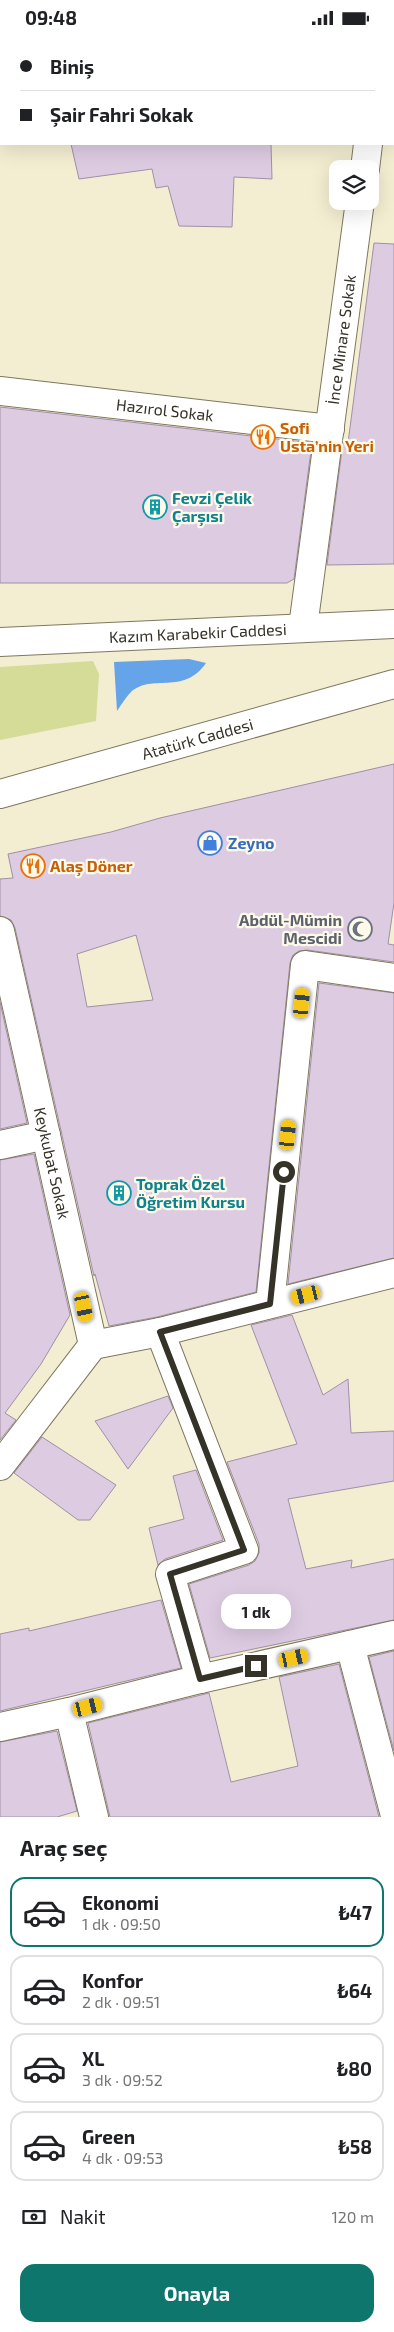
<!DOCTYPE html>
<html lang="tr">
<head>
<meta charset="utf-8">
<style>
	:root { --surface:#fff; --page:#f6f6f6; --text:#202124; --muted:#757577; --line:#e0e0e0; --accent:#0f766e }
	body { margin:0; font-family:"Exo 2",sans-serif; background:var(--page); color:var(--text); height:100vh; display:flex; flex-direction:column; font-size:19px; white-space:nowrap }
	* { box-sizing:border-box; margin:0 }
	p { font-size:16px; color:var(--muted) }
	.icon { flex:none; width:28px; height:28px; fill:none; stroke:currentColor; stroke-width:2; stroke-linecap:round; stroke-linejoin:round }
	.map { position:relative; height:1782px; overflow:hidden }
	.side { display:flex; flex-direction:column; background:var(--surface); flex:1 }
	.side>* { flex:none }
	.guide { position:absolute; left:0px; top:0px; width:395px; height:110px; box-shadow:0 5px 20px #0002; display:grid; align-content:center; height:110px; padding:0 20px; background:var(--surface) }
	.tools { position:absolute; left:329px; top:125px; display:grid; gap:10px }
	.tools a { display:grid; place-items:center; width:50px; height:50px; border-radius:10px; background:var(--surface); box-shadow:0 5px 20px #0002; font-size:25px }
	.end { position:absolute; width:22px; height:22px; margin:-11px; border:6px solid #353227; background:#fff; box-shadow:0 0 0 2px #fff }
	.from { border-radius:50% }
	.bubble { position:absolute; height:35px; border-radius:15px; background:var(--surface); box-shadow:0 5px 20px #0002; font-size:16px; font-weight:700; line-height:35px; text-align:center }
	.car { position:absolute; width:15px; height:30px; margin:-15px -8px; border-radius:6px; box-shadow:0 0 4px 1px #0007; background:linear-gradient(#f5c518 24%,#345 0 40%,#f5c518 0 76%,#345 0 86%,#f5c518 0) }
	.guide b { display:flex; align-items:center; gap:18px; height:48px; font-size:19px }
	.guide b+b { border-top:1px solid var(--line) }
	.guide i { width:12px; height:12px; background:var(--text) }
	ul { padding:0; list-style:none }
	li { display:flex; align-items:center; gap:15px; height:70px; margin:0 10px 8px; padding:0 10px; border:2px solid var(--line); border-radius:15px }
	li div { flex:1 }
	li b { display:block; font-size:19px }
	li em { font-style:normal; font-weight:700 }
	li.selected { border-color:var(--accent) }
	li>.icon { width:45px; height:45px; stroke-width:1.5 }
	h2 { padding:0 20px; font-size:22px; line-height:60px }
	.pay { display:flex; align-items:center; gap:12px; height:55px; padding:0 20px; font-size:19px }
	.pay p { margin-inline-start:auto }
	.cta { display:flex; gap:10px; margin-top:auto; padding:10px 20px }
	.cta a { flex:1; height:58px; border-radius:15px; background:var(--accent); color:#fff; font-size:20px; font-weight:700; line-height:58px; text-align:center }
	.status { display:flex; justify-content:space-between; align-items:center; height:35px; padding:0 25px; background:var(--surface); direction:ltr }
	.status svg { height:14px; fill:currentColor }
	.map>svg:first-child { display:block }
	.green { fill:#d5dc98 }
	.water { fill:#65a4e8 }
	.building { fill:#ddcbe2; stroke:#a190a6; fill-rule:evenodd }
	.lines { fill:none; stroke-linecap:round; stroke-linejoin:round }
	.street-casing { stroke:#7e785f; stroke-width:30 }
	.secondary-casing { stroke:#7e785f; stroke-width:30 }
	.street { stroke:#fff; stroke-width:28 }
	.secondary { stroke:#fff; stroke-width:28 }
	.route { stroke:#353227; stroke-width:6 }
	.labels { text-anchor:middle; stroke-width:4.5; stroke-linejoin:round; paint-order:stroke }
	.street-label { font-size:16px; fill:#353227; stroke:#fefae9 }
	.food-label { font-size:16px; font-weight:bold; fill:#c56008; stroke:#fefae9; text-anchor:start }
	.culture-label { font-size:16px; font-weight:bold; fill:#0d838f; stroke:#fefae9; text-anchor:start }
	.shop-label { font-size:16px; font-weight:bold; fill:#366cbe; stroke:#fefae9; text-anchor:start }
	.worship-label { font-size:16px; font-weight:bold; fill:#5b616d; stroke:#fefae9; text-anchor:end }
</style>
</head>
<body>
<div class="status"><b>09:48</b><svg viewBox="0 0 49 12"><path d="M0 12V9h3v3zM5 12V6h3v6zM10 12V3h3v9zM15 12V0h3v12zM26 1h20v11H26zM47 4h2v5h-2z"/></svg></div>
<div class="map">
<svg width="394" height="1782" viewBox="0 0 394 1782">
	<rect width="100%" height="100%" fill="#f3edd1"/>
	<path class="green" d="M93 626 99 639 96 686 0 705V632Z"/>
	<path class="water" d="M189 624 206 628C183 661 152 638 131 657 126 662 121 670 117 676L114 627Z"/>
	<g class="building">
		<path d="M71 109H271L272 144 234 142 232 192 179 191 168 151 156 153 152 134 79 144Z"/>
		<path d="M374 208 394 209V529L327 530 343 407 348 408Z"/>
		<path d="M0 372 312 408 294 544 287 548H0Z"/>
		<path d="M394 729V868L388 909 394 910V927L307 915 299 916 293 920 290 928 256 1257 157 1282 109 1291 95 1239 94 1241 15 893 11 885 0 881V844L13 843 8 819 111 797 160 783ZM136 900 153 965 87 972 77 919Z"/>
		<path d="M319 948 394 958V1223L288 1249Z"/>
		<path d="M0 967 27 1088 0 1094Z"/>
		<path d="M34 1119 70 1280 41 1329 5 1378 16 1385 0 1405V1125Z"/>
		<path d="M292 1280 323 1360 348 1344 351 1398 394 1396V1446L288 1464 306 1534 352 1525 351 1533 394 1524V1585L210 1623 189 1549 249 1530 255 1526 259 1518V1509L227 1427 297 1409 251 1290Z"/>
		<path d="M168 1361 173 1373 128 1434 95 1386Z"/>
		<path d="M42 1402 116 1450 90 1485H78L14 1438Z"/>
		<path d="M196 1435 223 1505 165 1524 158 1530 149 1493 184 1484 173 1441Z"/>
		<path d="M161 1565 181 1633 0 1676V1599L29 1593V1596Z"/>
		<path d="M394 1616V1716L369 1622Z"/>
		<path d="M339 1629 379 1782H110L88 1688 209 1658 231 1747 298 1731 279 1642Z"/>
		<path d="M57 1696 77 1776 57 1782H0V1707Z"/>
	</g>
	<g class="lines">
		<g class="street-casing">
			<g id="street">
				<path d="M153 1V0"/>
				<path d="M382 1V0"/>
				<path d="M0 48H1"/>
				<path d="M365 134 368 109"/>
				<path id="s1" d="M0 356 330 394"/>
				<path id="s2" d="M303 592 360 166"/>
				<path id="s3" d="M0 607 394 589"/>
				<path id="s4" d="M0 896 93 1310 0 1431"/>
				<path d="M0 1110 46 1100"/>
				<path d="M270 1269 305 930 394 943"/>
				<path d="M160 1297 244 1515 170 1539 200 1644"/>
				<path d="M93 1310 160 1297 394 1238"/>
				<path d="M350 1610 394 1777"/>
				<path d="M69 1677 94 1782"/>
				<path d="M0 1692 69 1677 200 1644 394 1600"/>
			</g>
		</g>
		<g class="secondary-casing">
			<g id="secondary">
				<path id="s5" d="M0 759 394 649"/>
			</g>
		</g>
		<use href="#street" class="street"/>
		<use href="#secondary" class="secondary"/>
	</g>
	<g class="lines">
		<path class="route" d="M256 1631 200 1644 170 1539 244 1515 160 1297 270 1269 284 1137"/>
	</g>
	<defs>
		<g id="restaurant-ring" transform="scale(1.25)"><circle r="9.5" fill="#fefae9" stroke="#e8710a" stroke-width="1.5"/><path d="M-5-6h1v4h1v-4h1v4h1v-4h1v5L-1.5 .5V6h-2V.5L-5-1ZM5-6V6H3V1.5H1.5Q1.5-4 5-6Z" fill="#e8710a"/></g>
		<g id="building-ring" transform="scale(1.25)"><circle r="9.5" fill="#fefae9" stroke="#0f9aa8" stroke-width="1.5"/><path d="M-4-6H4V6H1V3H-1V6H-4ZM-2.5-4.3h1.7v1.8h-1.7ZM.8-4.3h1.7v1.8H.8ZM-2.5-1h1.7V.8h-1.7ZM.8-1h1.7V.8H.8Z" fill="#0f9aa8"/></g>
		<g id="shop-ring" transform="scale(1.25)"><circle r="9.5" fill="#fefae9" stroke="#3f7fe0" stroke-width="1.5"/><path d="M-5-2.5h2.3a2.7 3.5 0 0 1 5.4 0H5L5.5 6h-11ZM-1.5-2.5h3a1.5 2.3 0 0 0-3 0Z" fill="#3f7fe0"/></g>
		<g id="mosque-ring" transform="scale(1.25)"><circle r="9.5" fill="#fefae9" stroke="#6b7280" stroke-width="1.5"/><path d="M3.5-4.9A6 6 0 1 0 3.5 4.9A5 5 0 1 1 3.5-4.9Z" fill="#6b7280"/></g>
	</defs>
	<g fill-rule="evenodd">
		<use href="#restaurant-ring" x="263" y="402"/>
		<use href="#building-ring" x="155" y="472"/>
		<use href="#shop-ring" x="210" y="808"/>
		<use href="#restaurant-ring" x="33" y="831"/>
		<use href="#mosque-ring" x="360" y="894"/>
		<use href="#building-ring" x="119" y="1158"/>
	</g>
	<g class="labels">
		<g class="street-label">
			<text dy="6" stroke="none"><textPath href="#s2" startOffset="290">İnce Minare Sokak</textPath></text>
			<text dy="6" stroke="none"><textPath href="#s1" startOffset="166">Hazırol Sokak</textPath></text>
			<text dy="6" stroke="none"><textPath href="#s3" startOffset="198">Kazım Karabekir Caddesi</textPath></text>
			<text dy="6" stroke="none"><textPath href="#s5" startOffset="205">Atatürk Caddesi</textPath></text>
			<text dy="6" stroke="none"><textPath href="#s4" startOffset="238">Keykubat Sokak</textPath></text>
		</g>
		<g class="food-label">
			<text x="280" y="399">Sofi<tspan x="280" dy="18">Usta’nin Yeri</tspan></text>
			<text x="50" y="837">Alaş Döner</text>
		</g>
		<g class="culture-label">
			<text x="172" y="469">Fevzi Çelik<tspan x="172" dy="18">Çarşısı</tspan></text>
			<text x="136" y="1155">Toprak Özel<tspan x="136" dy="18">Öğretim Kursu</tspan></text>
		</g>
		<g class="shop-label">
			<text x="228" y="814">Zeyno</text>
		</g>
		<g class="worship-label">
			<text x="342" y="891">Abdül-Mümin<tspan x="342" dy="18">Mescidi</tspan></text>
		</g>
	</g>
</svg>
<div class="tools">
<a><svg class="icon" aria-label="layers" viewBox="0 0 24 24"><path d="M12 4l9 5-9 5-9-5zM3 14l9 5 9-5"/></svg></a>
</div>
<i class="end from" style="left:284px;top:1137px"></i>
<i class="end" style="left:256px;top:1631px"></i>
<div class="bubble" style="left:221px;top:1559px;width:70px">1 dk</div>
<i class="car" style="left:302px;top:968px;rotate:6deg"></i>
<i class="car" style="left:288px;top:1100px;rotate:6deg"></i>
<i class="car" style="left:306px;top:1260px;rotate:256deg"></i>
<i class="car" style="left:84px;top:1272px;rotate:168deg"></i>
<i class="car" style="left:294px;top:1623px;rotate:77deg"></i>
<i class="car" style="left:88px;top:1672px;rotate:76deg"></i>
<div class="guide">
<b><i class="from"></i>Biniş</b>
<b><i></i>Şair Fahri Sokak</b>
</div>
</div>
<section class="side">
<h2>Araç seç</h2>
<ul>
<li class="selected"><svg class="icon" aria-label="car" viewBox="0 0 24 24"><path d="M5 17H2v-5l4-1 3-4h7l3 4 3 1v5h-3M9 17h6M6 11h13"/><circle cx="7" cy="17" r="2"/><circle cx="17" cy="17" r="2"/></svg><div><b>Ekonomi</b><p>1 dk · 09:50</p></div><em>₺47</em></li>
<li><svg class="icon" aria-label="car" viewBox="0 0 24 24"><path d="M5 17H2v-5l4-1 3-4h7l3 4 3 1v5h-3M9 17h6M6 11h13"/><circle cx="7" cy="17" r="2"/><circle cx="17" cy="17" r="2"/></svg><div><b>Konfor</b><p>2 dk · 09:51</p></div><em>₺64</em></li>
<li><svg class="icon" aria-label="car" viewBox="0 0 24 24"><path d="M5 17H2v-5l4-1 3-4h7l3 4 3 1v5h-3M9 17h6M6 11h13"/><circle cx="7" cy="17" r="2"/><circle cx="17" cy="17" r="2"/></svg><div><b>XL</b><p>3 dk · 09:52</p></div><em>₺80</em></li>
<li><svg class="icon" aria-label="car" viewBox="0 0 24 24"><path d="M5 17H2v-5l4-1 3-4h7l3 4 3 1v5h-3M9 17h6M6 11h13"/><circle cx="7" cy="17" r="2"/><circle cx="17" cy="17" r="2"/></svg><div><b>Green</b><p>4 dk · 09:53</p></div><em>₺58</em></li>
</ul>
<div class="pay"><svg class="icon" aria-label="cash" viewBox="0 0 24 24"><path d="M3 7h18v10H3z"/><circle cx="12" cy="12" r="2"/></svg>Nakit<p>120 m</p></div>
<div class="cta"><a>Onayla</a></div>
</section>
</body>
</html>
